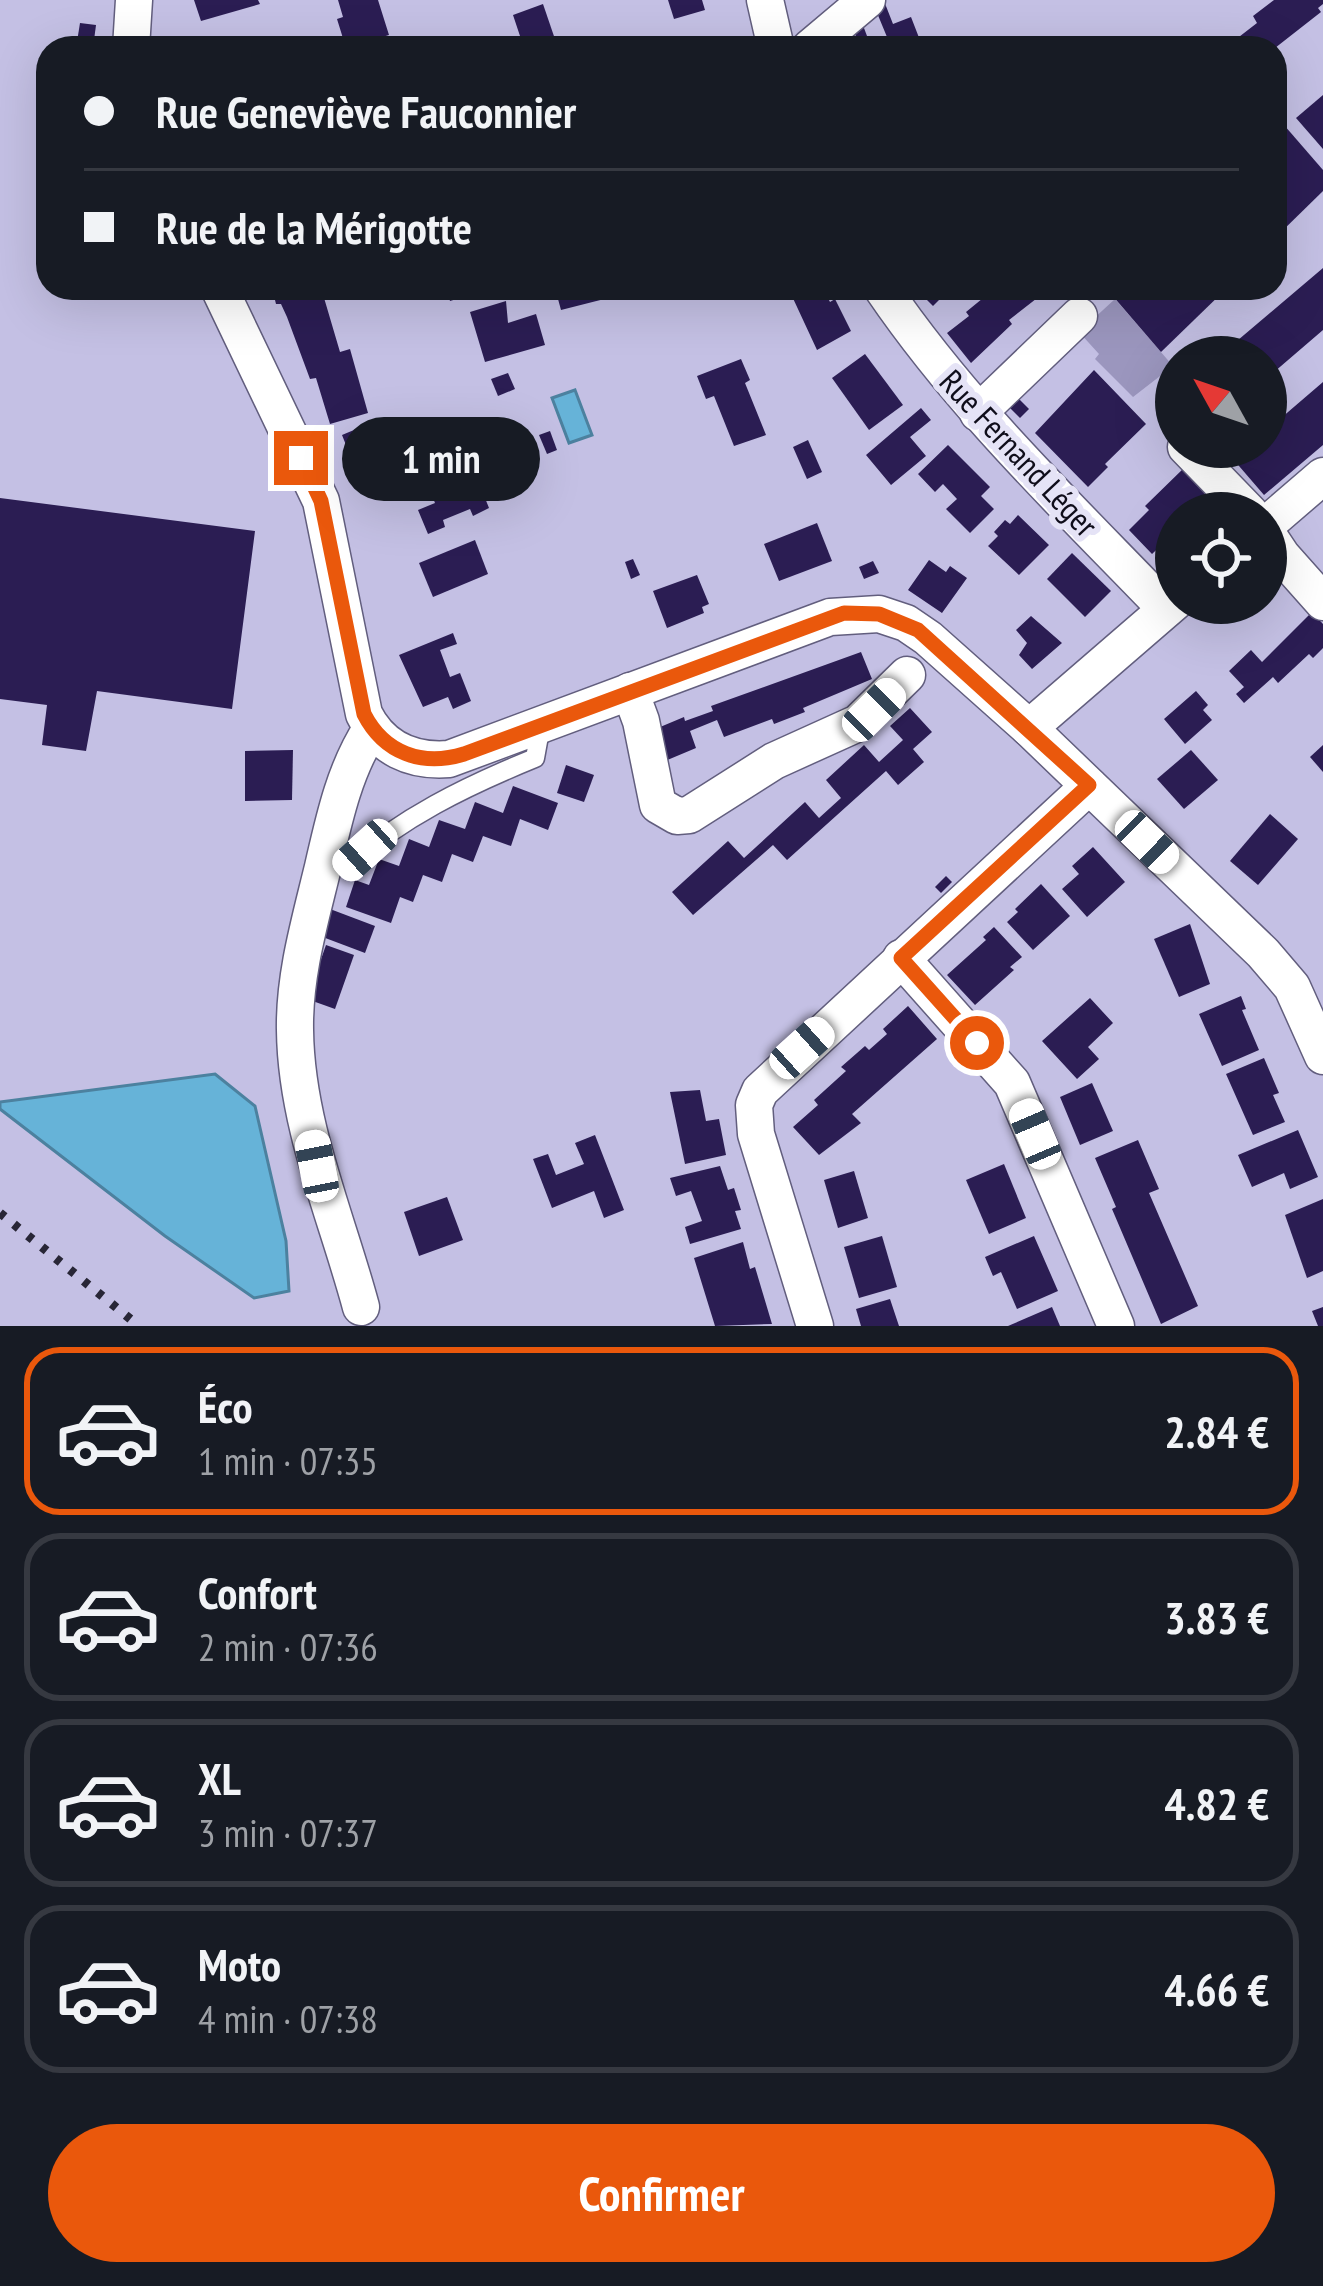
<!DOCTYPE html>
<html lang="fr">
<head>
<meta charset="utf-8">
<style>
	:root { --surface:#171b24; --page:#20242c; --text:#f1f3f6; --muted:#9ea1a6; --line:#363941; --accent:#ea580c }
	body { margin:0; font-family:"PT Sans Narrow",sans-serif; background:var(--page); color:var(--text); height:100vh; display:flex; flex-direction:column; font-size:45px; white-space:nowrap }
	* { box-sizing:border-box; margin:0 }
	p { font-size:39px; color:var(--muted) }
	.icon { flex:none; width:66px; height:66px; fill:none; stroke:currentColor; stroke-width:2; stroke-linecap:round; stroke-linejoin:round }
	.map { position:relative; height:1326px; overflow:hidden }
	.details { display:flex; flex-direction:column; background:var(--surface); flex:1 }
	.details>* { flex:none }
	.top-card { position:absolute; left:36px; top:36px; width:1251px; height:264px; border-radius:36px; box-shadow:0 12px 48px #0002; display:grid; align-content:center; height:264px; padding:0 48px; background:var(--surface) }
	.needle { width:78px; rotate:310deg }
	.controls { position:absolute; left:1155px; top:336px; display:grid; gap:24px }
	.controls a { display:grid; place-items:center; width:132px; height:132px; border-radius:50%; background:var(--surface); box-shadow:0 12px 48px #0002; font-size:60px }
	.end { position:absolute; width:54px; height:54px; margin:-27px; border:15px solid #ea580c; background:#fff; box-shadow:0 0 0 6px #fff }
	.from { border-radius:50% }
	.bubble { position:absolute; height:84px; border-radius:42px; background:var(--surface); box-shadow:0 12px 48px #0002; font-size:39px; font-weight:600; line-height:84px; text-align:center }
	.car { position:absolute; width:36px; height:72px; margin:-36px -18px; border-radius:15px; box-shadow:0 0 9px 3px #0007; background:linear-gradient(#fff 24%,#345 0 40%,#fff 0 76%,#345 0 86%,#fff 0) }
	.top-card b { display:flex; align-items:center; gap:42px; height:114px; font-size:45px }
	.top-card b+b { border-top:3px solid var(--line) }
	.top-card i { width:30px; height:30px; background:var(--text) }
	ul { padding:21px 0 0; list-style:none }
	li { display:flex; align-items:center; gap:36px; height:168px; margin:0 24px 18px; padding:0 24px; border:6px solid var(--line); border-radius:36px }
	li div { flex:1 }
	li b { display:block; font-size:45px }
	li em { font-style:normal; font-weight:600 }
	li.selected { border-color:var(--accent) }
	li>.icon { width:108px; height:108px; stroke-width:1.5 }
	.cta { display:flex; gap:24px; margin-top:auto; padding:24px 48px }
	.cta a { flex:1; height:138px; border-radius:72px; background:var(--accent); color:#fff; font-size:48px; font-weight:600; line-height:138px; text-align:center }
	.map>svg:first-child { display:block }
	.green { fill:#9b96be }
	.water { fill:#66b3d8; stroke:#4c819f; stroke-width:3 }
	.building { fill:#2b1d53 }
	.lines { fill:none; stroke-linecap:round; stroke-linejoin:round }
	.service-casing { stroke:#625e7e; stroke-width:21 }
	.minor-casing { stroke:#625e7e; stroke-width:39 }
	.service { stroke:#fff; stroke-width:18 }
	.minor { stroke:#fff; stroke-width:36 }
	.rail { stroke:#282636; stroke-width:9; stroke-dasharray:6 12; stroke-linecap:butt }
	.route { stroke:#ea580c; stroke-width:15 }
	.labels { text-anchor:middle; stroke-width:12; stroke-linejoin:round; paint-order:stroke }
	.street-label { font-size:33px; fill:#0f0d1a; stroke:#e5e3f6 }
</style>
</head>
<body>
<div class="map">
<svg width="1323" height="1326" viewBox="0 0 1323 1326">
	<rect width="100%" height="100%" fill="#c4c0e4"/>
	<path class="green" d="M1115 299 1173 366 1133 397 1095 359 1099 354 1079 332Z"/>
	<g class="water">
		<path d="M575 390 592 435 569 443 552 398Z"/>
		<path d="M215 1074 255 1106 286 1241 289 1291 254 1298 165 1236 0 1109V1102Z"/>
	</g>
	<g class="building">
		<path d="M194 0H258L260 4 201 21Z"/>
		<path d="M338 0H378L389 35 346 48 337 19 343 17Z"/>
		<path d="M668 0H702L705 10 674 19Z"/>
		<path d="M1274 0H1323V4L1318 8 1321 12 1275 48H1242L1235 40 1257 23 1253 16Z"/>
		<path d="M884 1 893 24 911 17 923 48H861L852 27 861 20 870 44 887 37 875 8Z"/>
		<path d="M543 4 558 48H524L513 15Z"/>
		<path d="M80 23 96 25 93 48H76Z"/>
		<path d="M1323 95V149L1296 118Z"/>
		<path d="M1284 125 1323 170V191L1275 238V133Z"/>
		<path d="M1323 268V330L1266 379V357H1218Z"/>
		<path d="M272 288 322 291 340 352 350 349 368 413 330 424 316 378 310 379 287 317 281 304H276Z"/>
		<path d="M446 288H490V289L450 301Z"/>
		<path d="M555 288H627L628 293 561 310Z"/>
		<path d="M779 288H823L830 302 835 299 851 331 817 350 791 294 784 297Z"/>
		<path d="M924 288H933L942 297 933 306 920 293Z"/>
		<path d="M988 288H1050L1009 320 1012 324 971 363 947 333 969 316 966 312 988 294 985 291Z"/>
		<path d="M1120 288H1227L1161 352 1112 295Z"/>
		<path d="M506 301 508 323 536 314 545 345 485 362 470 312Z"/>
		<path d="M865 354 903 405 869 430 832 378Z"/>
		<path d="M741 359 750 380 745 383 766 435 734 446 714 396 706 399 697 376Z"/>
		<path d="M1094 370 1146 424 1105 464 1108 467 1088 487 1035 433Z"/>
		<path d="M508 373 515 389 498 396 491 379Z"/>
		<path d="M1323 382V445L1264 495 1233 459 1247 447H1266V431Z"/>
		<path d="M1015 395 1029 409 1020 418 1006 404Z"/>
		<path d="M921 408 931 420 910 437 926 456 891 485 866 455Z"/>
		<path d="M373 422 385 451 398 446 404 462 360 480 342 435Z"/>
		<path d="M550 431 557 450 547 454 539 435Z"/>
		<path d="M808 440 822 472 807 479 793 447Z"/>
		<path d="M948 445 990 487 981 496 994 509 970 533 946 509 957 499 943 484 935 492 918 474Z"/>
		<path d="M469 458 489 508 473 516 470 509 443 520 445 527 428 534 418 510 435 503 425 478Z"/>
		<path d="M1186 466 1211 491 1188 513H1176V524L1170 530 1173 534 1152 554 1129 530 1149 510 1145 506Z"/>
		<path d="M0 498 255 531 232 709 97 691 86 751 42 745 47 705 0 699Z"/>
		<path d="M1018 515 1049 545 1019 575 988 546 998 536 994 532 1005 520 1010 524Z"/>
		<path d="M817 523 832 561 779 581 764 544Z"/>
		<path d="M475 540 488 574 433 597 419 563Z"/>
		<path d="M1072 553 1111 591 1085 617 1047 579Z"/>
		<path d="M633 559 640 575 631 579 625 562Z"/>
		<path d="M929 560 946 572 950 566 967 578 942 613 908 590Z"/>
		<path d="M873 561 879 573 864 579 859 567Z"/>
		<path d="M697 575 709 604 702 607 704 613 667 628 653 591Z"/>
		<path d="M1312 612 1323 624V648L1313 658 1309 654 1278 683 1273 677 1244 703 1236 694 1244 687 1229 671 1251 650 1262 662Z"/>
		<path d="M1031 616 1062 643 1032 669 1019 655 1027 643 1016 630Z"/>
		<path d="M453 633 457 644 440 650 450 677 460 673 471 701 453 709 448 697 423 707 399 655Z"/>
		<path d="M861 652 872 679 803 708 805 712 774 724 772 719 724 737 717 720 690 731 696 748 665 761 653 730 684 717 685 721 713 711 711 706Z"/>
		<path d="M1196 691 1208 705 1203 710 1212 720 1185 744 1164 719Z"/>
		<path d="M910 708 932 732 913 749 924 762 898 785 886 771 787 860 773 845 693 915 672 892 728 841 744 858 805 802 819 818 841 798 826 780 864 745 879 762 903 740 890 726Z"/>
		<path d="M1323 745V772L1310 757Z"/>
		<path d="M293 750 292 800 245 801V751Z"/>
		<path d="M1191 750 1218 780 1184 809 1157 779Z"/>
		<path d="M566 765 594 775 584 802 557 793Z"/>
		<path d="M513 786 558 803 548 830 520 819 511 846 483 836 473 862 452 854 442 882 423 875 413 902 400 897 391 923 346 907 355 880 369 885 379 859 399 866 409 839 429 847 439 820 465 829 475 802 503 813Z"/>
		<path d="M1270 814 1298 839 1258 885 1230 861Z"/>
		<path d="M1093 847 1125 882 1087 917 1062 889 1079 874 1072 866Z"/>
		<path d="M946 876 952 882 941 893 935 887Z"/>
		<path d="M1041 884 1070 916 1033 950 1007 922 1018 912 1015 909Z"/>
		<path d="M330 909 375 926 365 953 320 936Z"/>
		<path d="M1190 924 1210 984 1179 997 1154 939Z"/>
		<path d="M994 927 1022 957 1010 967 1014 970 975 1005 947 975 986 940 983 937Z"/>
		<path d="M326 945 354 955 335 1009 307 999Z"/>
		<path d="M1241 996 1246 1009 1242 1010 1259 1050 1222 1066 1199 1014Z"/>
		<path d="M1090 998 1113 1023 1088 1047 1099 1059 1077 1079 1042 1041Z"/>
		<path d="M908 1006 937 1039 852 1114 861 1123 819 1155 793 1127 818 1105 814 1100 846 1071 841 1067 865 1046 869 1050 887 1034 883 1029Z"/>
		<path d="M1264 1058 1279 1093 1273 1095 1285 1122 1253 1135 1226 1074Z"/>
		<path d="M1092 1083 1113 1131 1080 1145 1060 1097Z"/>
		<path d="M700 1090 706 1121 719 1119 726 1155 685 1164 670 1092Z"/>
		<path d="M1298 1130 1318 1177 1290 1189 1284 1173 1252 1187 1238 1155Z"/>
		<path d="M595 1135 624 1210 604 1218 594 1191 552 1208 533 1159 548 1154 556 1175 584 1164 575 1143Z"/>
		<path d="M1138 1140 1159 1189 1149 1193 1198 1306 1161 1324 1112 1209 1116 1207 1095 1158Z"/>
		<path d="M1004 1164 1026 1218 989 1234 966 1180Z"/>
		<path d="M720 1166 728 1190 734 1188 741 1210 735 1211 741 1229 690 1244 685 1227 702 1221 691 1191 676 1196 670 1178Z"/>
		<path d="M854 1171 868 1218 838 1228 824 1180Z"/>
		<path d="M447 1197 463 1240 419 1256 404 1212Z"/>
		<path d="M1323 1199V1271L1307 1278 1285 1215Z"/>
		<path d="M882 1236 897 1287 859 1298 844 1247Z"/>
		<path d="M1034 1236 1058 1291 1017 1309 1001 1272 993 1276 985 1257Z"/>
		<path d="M743 1242 750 1269 755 1267 772 1324 715 1326 694 1258Z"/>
		<path d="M890 1299 899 1326H861L856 1309Z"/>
		<path d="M1052 1307 1060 1326H1008Z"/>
		<path d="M1323 1307V1326H1318L1312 1311Z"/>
	</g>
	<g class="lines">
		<g class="service-casing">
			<path id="service" d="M324 862 345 867C403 817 464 787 535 758L541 725"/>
		</g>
		<g class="minor-casing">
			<g id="minor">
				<path d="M765 0 776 48"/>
				<path d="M131 48 134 0"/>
				<path d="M810 48 867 0"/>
				<path d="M219 288 321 501 364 714C381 748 411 762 449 759L830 617 879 614 906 623 928 638 1029 728 1263 953 1292 987 1323 1056"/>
				<path d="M882 288C963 407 1067 506 1166 609"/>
				<path d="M978 413 1079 316"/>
				<path d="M1186 447 1250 513"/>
				<path d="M1266 525 1323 476"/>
				<path d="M1266 532 1282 556 1323 602"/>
				<path d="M630 691 641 721 658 805 677 816 689 815 774 761 858 723 907 675"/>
				<path d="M1029 728 1176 601"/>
				<path d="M901 958 1012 1083 1116 1326"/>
				<path d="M361 1307C337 1217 296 1126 295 1030 294 975 310 921 323 867 334 819 344 771 371 729"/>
				<path d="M815 1326 756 1134 754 1105 760 1091 1089 786"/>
			</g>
		</g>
		<use href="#service" class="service"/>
		<use href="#minor" class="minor"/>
		<path class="rail" d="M0 1213 139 1326"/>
	</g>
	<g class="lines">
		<path class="route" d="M301 458 321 501 364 714C384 753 422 767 464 754L844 613 879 614 918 630 1089 785 901 958 977 1043"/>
	</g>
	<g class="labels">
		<g class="street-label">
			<text transform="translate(1019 453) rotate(47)" y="12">Rue Fernand Léger</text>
		</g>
	</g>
</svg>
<div class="controls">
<a><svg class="needle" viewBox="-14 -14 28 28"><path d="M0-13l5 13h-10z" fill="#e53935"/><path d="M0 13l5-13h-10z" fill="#9ea1a6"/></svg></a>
<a><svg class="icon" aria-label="locate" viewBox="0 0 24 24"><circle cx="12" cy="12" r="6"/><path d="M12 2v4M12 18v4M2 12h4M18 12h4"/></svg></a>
</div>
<i class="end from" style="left:977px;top:1043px"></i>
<i class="end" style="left:301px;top:458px"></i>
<div class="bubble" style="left:342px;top:417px;width:198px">1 min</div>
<i class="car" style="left:874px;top:710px;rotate:45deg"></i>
<i class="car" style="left:1147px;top:842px;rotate:134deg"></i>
<i class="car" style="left:365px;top:850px;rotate:228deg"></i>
<i class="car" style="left:802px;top:1048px;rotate:48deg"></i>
<i class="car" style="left:1035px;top:1134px;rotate:337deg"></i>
<i class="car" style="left:317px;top:1166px;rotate:349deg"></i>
<div class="top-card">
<b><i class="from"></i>Rue Geneviève Fauconnier</b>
<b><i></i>Rue de la Mérigotte</b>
</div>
</div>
<section class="details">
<ul>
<li class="selected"><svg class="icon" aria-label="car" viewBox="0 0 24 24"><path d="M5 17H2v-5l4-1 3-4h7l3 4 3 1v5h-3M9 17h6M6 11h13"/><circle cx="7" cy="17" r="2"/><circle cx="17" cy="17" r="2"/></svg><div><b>Éco</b><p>1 min · 07:35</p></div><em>2.84 €</em></li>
<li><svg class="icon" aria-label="car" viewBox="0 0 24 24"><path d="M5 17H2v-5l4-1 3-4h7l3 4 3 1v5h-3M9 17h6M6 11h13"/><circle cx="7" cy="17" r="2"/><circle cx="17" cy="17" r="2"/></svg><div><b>Confort</b><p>2 min · 07:36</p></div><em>3.83 €</em></li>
<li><svg class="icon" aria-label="car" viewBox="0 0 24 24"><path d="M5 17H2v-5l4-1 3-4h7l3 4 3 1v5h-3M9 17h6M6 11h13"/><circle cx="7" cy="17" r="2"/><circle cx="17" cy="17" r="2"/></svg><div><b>XL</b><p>3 min · 07:37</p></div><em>4.82 €</em></li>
<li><svg class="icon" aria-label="car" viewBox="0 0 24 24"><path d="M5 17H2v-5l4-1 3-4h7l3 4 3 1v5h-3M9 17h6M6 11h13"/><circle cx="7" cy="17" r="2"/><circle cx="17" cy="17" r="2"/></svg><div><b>Moto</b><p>4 min · 07:38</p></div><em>4.66 €</em></li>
</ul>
<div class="cta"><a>Confirmer</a></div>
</section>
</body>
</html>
